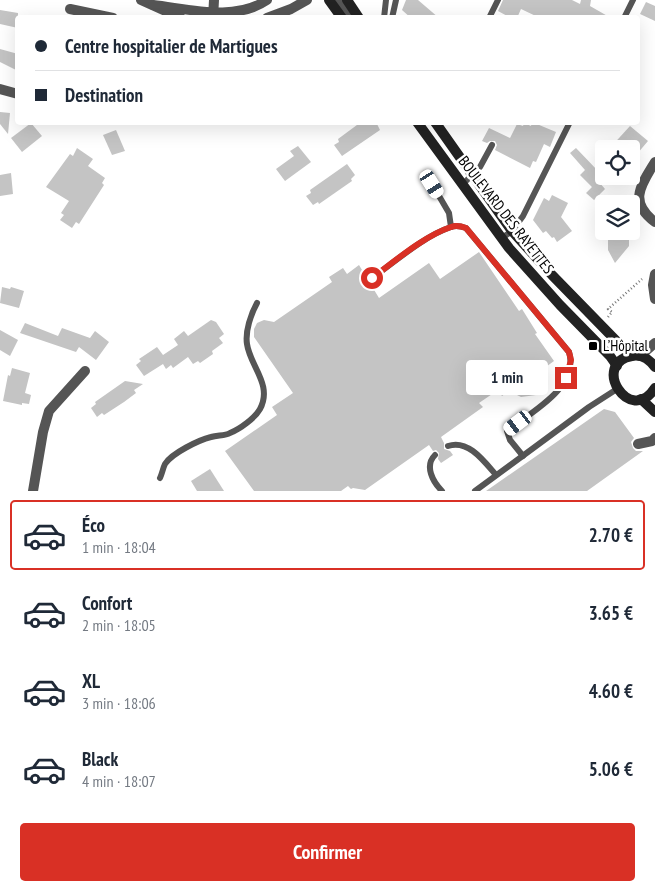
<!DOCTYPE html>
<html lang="fr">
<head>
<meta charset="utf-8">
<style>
	:root { --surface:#fff; --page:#f6f6f7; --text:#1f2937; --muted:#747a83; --line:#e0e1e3; --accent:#d93025 }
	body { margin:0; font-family:"PT Sans Narrow",sans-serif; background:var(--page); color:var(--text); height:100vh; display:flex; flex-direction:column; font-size:19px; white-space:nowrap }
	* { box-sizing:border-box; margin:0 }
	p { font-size:16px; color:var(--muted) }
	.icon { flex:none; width:28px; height:28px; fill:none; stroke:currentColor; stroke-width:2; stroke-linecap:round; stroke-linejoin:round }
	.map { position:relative; height:491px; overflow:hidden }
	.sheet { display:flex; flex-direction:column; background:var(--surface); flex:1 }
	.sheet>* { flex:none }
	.banner { position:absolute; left:15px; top:15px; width:625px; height:110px; border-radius:5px; box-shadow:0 5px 20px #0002; display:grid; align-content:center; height:110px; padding:0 20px; background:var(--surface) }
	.controls { position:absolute; left:595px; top:140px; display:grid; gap:10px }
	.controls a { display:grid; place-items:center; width:45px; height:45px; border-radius:5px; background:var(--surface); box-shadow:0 5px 20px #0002; font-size:25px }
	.end { position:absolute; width:22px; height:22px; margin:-11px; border:6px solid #d93025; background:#fff; box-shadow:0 0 0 2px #fff }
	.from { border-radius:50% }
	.bubble { position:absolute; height:35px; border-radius:5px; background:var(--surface); box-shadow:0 5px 20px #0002; font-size:16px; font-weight:800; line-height:35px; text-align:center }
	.car { position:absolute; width:15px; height:30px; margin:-15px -8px; border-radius:6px; box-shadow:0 0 4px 1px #0007; background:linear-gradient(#fff 24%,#345 0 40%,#fff 0 76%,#345 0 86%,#fff 0) }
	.banner b { display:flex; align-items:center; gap:18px; height:48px; font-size:19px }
	.banner b+b { border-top:1px solid var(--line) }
	.banner i { width:12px; height:12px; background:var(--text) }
	ul { padding:9px 0 0; list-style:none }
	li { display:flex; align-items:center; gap:15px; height:70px; margin:0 10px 8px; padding:0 10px; border:2px solid transparent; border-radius:5px }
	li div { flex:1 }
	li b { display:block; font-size:19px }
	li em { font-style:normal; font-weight:800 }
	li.selected { border-color:var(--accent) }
	li>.icon { width:45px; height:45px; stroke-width:1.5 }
	.action { display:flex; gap:10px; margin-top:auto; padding:10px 20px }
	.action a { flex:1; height:58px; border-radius:5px; background:var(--accent); color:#fff; font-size:20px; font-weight:800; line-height:58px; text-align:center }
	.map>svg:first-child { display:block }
	.building { fill:#c4c4c4 }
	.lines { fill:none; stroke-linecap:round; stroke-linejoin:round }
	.path { stroke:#777; stroke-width:2.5; stroke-dasharray:1 2.5; stroke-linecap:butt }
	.service { stroke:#555; stroke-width:6 }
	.minor { stroke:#555; stroke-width:10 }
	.tertiary { stroke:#555; stroke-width:10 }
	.secondary { stroke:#222; stroke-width:10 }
	.route { stroke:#d93025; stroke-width:6 }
	.poi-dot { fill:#000; stroke:#fff; stroke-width:2 }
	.labels { text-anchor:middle; stroke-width:5; stroke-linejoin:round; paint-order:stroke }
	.street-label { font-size:15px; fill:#000; stroke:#fff }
	.poi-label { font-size:15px; fill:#000; stroke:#fff; text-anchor:start }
</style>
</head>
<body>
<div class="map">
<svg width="655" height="491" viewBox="0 0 655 491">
	<rect width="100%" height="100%" fill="#fff"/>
	<g class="building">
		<path d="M406 0H418L439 18H411L402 10Z"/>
		<path d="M503 0H572L580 4 581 0H591L590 6 611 18H540L521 9 517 18H511L498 11Z"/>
		<path d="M646 2 655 6V21L640 14Z"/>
		<path d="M0 10 18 13V28L0 24Z"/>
		<path d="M0 49 18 54V71L0 62Z"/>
		<path d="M0 112 10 113 8 134 0 124Z"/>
		<path d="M361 122H376L380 130 342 156 334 145 339 142 338 139Z"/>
		<path d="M532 122 556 132 550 147 544 144 536 162 533 161 530 168 495 150 497 145 495 141H490L487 143 482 141 489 128 510 138 517 124 523 126 524 123 531 126Z"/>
		<path d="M31 123 42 136 22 152 11 138Z"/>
		<path d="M630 126 648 141 631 161V149H609Z"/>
		<path d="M116 130 125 151 112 155 103 135Z"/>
		<path d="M298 146 311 162 285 181 276 169 294 156 290 151Z"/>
		<path d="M77 148 93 159 88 166 105 178 102 183 104 185 79 224 76 222 72 228 60 220 64 215 61 213 69 201 46 187 70 154 73 156Z"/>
		<path d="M576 148 598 171 597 173 602 179 599 182 605 189 594 200 586 193 592 187 580 175 585 170 570 153Z"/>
		<path d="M347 164 355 175 351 179 352 181 319 204 318 202 313 205 306 196 311 193 310 190Z"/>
		<path d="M11 173 13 194 0 196V175Z"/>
		<path d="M552 195 568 203 561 217 572 231 557 242 554 237 552 238 546 231 543 233 533 220 544 198 549 201Z"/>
		<path d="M608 231H625V234L629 236V246L615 263 608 250Z"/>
		<path d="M479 252 519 311 522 309 537 333 535 334 554 361 543 369 545 381 536 395 521 397 509 391 502 396 498 390 479 403 483 407 441 437 444 443V449L450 451 453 455 441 463 438 459 439 453 436 450 433 451 429 445 365 490 353 488 351 489 348 486 341 491H254L225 451 277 415 272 407 293 393 254 337V329L257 323 264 320 274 322 332 282 329 277 343 268 347 274 359 265 379 298 429 263 440 279Z"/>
		<path d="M2 287 10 289 11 287 24 291 19 308 0 303Z"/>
		<path d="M211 320 216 322 224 334 219 338 223 343 212 351 213 354 200 363 198 361 193 364 188 357 173 368 171 365 166 369 163 364 144 376 136 365 141 361 139 359 157 347 163 355 178 345 174 339 184 331 188 336Z"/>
		<path d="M25 323 58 336 62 328 90 338 95 331 109 342 96 360 79 347 76 352 20 333Z"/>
		<path d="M0 330 18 340 10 356 0 350Z"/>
		<path d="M12 368 30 373 25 393 31 395 29 404 22 403V405L3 401 8 375 10 376Z"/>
		<path d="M125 381 143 384 134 390 136 393 124 402 104 415 102 413 97 417 91 408 96 404 95 402Z"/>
		<path d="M604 409 615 412 634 438 631 442 633 448 636 451H643L587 491H486Z"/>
		<path d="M210 469 224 491H197L191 481Z"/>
	</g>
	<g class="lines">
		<path class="path" d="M608 317 612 312 608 309 642 279"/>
		<g class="service">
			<path d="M384 18 386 0"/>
			<path d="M392 18 396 0"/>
			<path d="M489 18 498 0"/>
			<path d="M624 18 633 0"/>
			<path d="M432 184 449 213 451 227"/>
			<path d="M462 185 480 167 492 145"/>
			<path d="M502 238 512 231 523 216 570 122"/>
			<path d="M372 278C396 261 424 236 451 227 456 225 460 226 466 228L569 352C580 387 530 413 507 431L510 440 523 456"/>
			<path d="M448 446C468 439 484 461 496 475"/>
			<path d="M435 455C424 466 433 482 442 491"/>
			<path d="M160 478C162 474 163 468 165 464 172 453 199 440 211 437 218 435 225 436 230 433 240 429 255 418 260 409 273 385 250 366 247 344 245 331 251 314 257 303"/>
			<path d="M475 491 589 407 617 389"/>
		</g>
		<g class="minor">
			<path d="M70 9 113 18"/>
			<path d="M213 18 214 0"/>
			<path d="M0 89 18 94"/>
			<path d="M655 162C641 185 628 202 655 222"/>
			<path d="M655 274 653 285 655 299"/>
			<path d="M640 356 655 343"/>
			<path d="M638 444 652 441 655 438"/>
			<path d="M33 491 43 432 49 411 85 371"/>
		</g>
		<g class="tertiary">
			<path d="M141 0 181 18"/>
			<path d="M340 0 352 18"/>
			<path d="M153 5C189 9 235 22 267 0"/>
			<path d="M267 18 291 9 307 0"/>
		</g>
		<g class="secondary">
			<path d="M329 0 342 18"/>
			<path d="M347 0 359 18"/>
			<path d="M417 122 509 248 560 305 610 356 617 366"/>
			<path d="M435 122 512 231 552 275 631 356"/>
			<path d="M655 367C649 359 642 354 632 356 590 363 630 427 655 388"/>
			<path d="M641 399 655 412"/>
		</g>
	</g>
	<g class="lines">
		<path class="route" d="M372 278C395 261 424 236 451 227 456 225 461 226 466 228L569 352 571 360 566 378"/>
	</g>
	<rect class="poi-dot" x="588" y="341" width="10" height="10" rx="2.5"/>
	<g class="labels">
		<g class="street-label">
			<text transform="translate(506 215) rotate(52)" y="5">BOULEVARD DES RAYETTES</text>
		</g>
		<g class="poi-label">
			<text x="603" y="351">L’Hôpital</text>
		</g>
	</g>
</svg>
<div class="controls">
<a><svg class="icon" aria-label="locate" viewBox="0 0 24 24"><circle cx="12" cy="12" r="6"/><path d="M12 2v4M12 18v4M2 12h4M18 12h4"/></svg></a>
<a><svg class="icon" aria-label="layers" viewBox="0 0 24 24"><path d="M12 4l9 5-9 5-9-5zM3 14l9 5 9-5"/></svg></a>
</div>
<i class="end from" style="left:372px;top:278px"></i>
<i class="end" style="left:566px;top:378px"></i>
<div class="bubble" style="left:466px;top:360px;width:82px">1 min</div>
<i class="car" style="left:432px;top:184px;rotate:148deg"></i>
<i class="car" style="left:518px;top:423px;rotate:233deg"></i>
<div class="banner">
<b><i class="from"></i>Centre hospitalier de Martigues</b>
<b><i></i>Destination</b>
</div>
</div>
<section class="sheet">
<ul>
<li class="selected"><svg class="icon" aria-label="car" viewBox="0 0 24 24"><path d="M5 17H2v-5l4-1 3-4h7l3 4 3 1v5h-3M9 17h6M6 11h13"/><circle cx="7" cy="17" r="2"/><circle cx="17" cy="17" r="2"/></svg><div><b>Éco</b><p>1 min · 18:04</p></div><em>2.70 €</em></li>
<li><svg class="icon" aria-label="car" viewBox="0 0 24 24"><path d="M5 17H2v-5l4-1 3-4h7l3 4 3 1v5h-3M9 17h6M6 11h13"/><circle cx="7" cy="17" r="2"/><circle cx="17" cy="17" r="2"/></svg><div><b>Confort</b><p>2 min · 18:05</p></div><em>3.65 €</em></li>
<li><svg class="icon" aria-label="car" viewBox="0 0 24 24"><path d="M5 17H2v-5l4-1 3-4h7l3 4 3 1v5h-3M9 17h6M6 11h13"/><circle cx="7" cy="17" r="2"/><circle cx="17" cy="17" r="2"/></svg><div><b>XL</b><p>3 min · 18:06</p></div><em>4.60 €</em></li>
<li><svg class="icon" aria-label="car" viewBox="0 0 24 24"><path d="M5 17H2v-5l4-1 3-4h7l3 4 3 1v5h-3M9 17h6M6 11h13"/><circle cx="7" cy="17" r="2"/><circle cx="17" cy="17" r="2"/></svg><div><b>Black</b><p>4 min · 18:07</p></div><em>5.06 €</em></li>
</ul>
<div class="action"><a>Confirmer</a></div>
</section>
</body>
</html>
